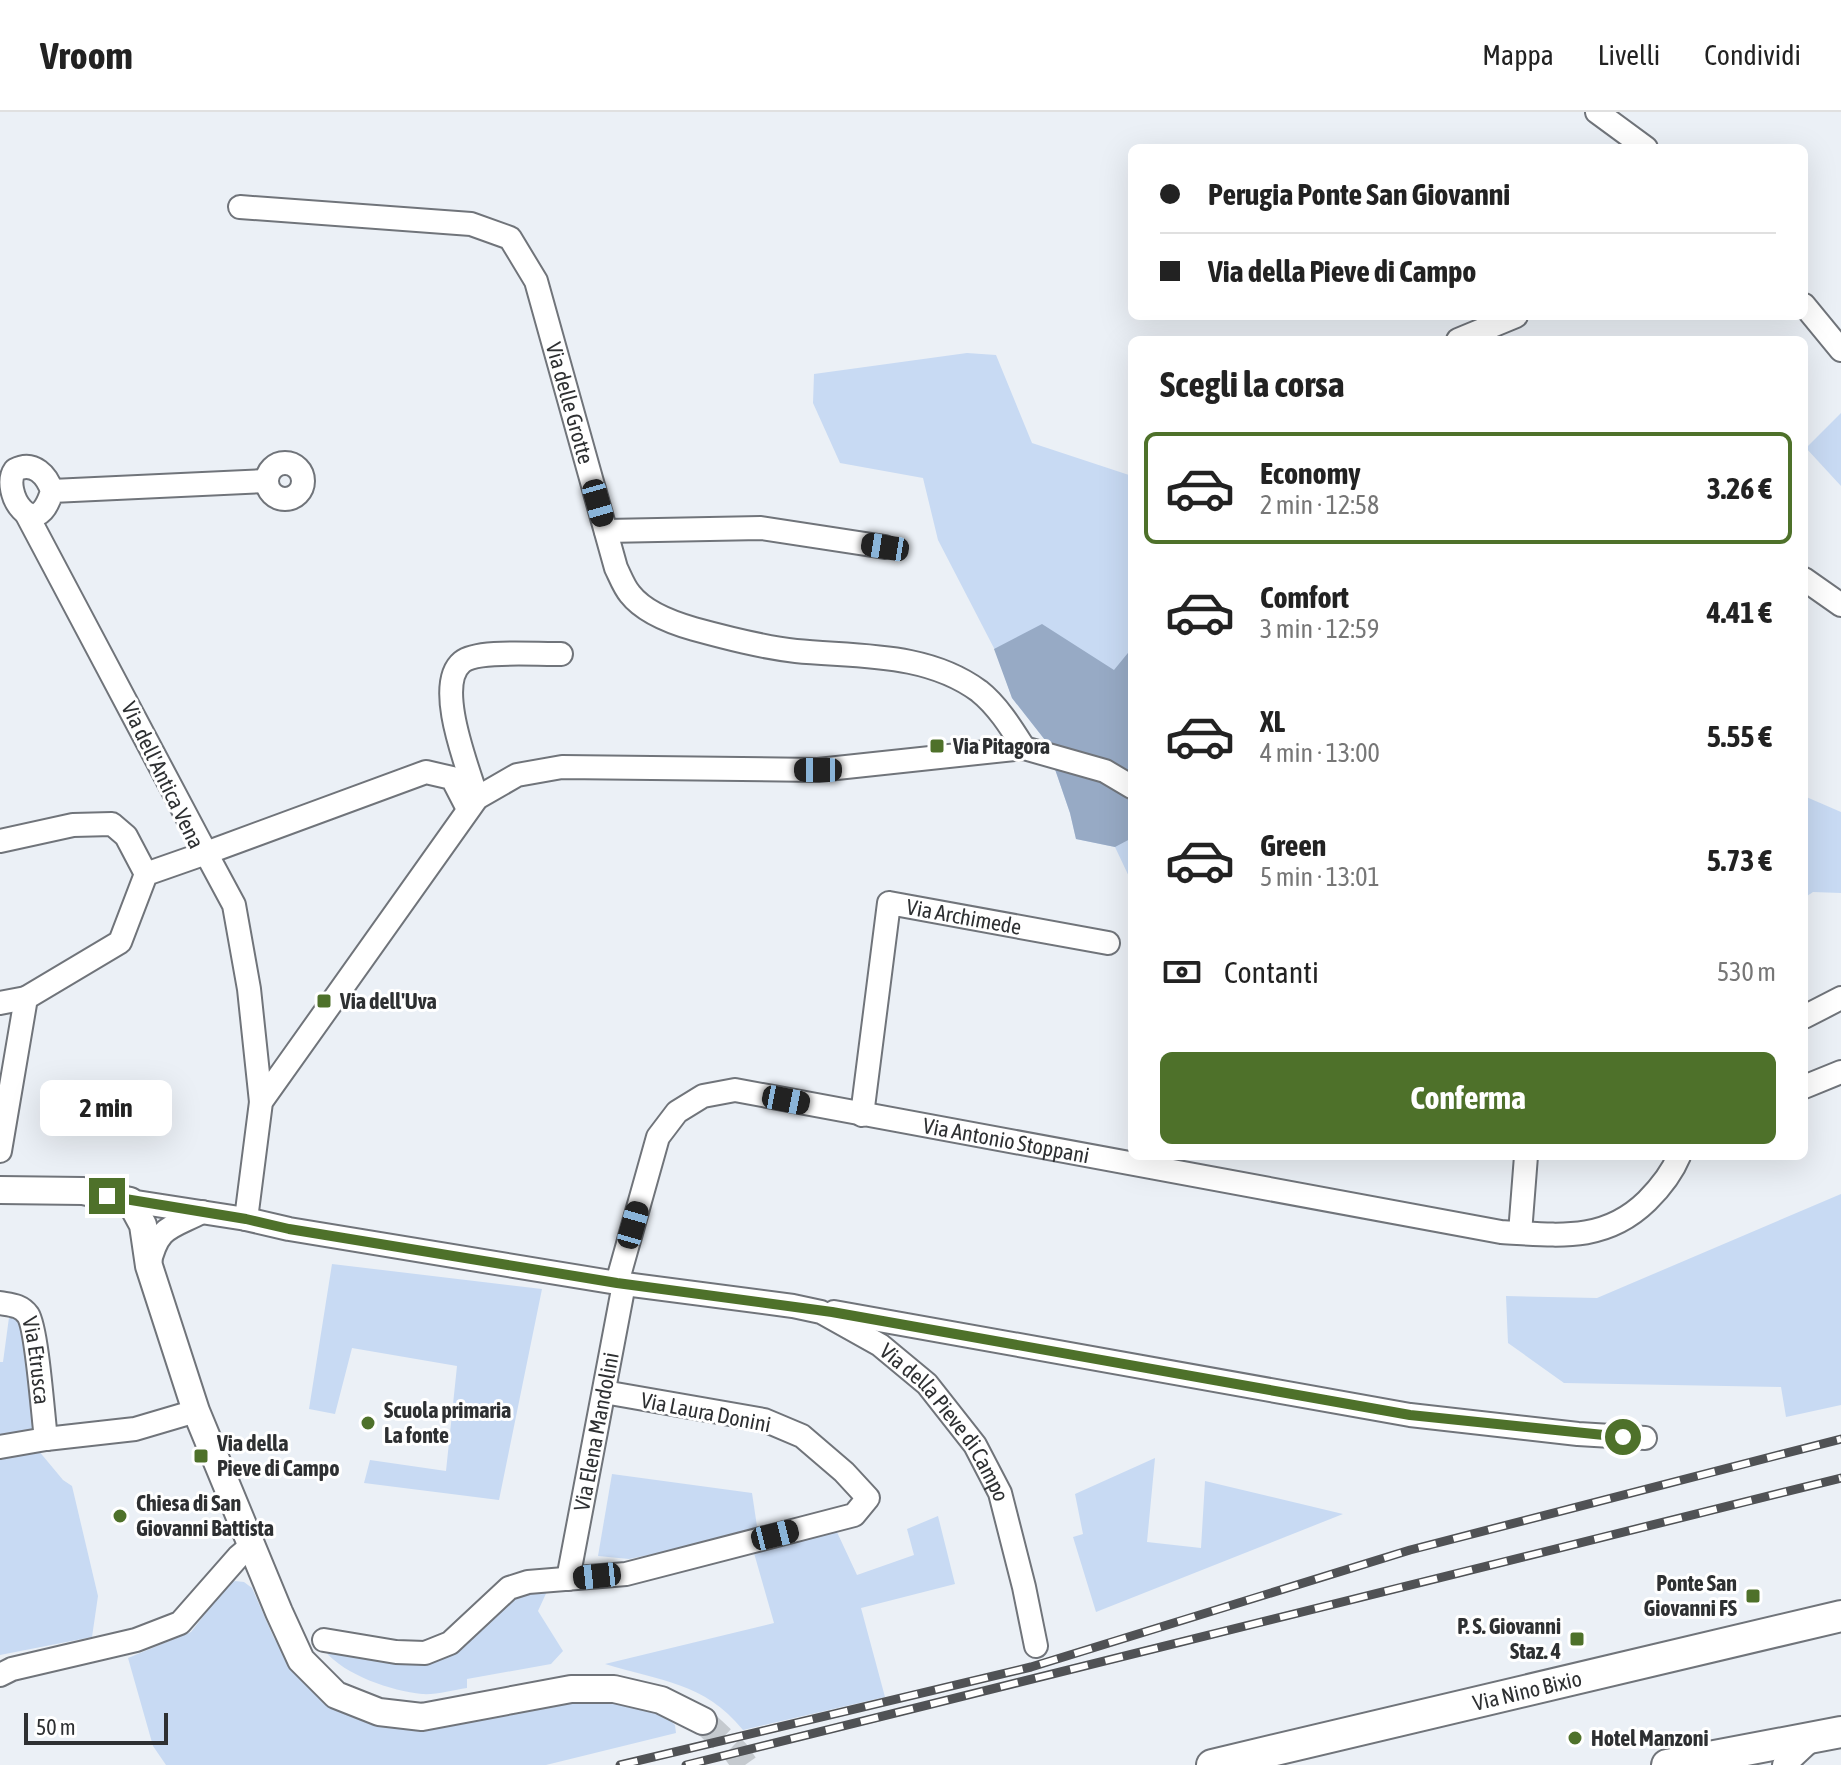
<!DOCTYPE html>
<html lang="it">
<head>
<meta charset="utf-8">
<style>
	:root { --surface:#fff; --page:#f2f2f2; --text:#222; --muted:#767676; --line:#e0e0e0; --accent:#4e712a }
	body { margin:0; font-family:"Asap Condensed",sans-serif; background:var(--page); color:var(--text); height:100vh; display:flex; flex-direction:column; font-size:30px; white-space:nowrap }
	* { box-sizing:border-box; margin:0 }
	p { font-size:26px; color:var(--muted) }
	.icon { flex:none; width:44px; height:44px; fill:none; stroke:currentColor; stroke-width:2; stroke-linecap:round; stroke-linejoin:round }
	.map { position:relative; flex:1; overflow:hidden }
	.sheet { position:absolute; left:1128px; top:224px; width:680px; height:824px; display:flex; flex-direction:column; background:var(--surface); border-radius:12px; box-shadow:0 8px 32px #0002 }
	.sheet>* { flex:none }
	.hud { position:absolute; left:1128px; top:32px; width:680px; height:176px; border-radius:12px; box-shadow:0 8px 32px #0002; display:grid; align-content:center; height:176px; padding:0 32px; background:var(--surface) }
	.scale { position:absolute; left:24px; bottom:20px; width:144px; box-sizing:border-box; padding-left:8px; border:4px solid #2e3032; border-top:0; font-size:22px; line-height:28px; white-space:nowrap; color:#2e3032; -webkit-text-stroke:6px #fff; paint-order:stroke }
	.end { position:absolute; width:36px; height:36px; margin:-18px; border:10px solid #4e712a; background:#fff; box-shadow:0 0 0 4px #fff }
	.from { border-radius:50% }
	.bubble { position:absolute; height:56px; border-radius:12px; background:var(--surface); box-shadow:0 8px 32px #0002; font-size:26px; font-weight:700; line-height:56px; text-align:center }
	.car { position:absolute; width:24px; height:48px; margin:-24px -12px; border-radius:10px; box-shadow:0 0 6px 2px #0007; background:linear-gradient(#222 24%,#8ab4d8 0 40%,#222 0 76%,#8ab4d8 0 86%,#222 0) }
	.hud b { display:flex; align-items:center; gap:28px; height:76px; font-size:30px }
	.hud b+b { border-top:2px solid var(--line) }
	.hud i { width:20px; height:20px; background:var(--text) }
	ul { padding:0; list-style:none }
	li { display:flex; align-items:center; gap:24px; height:112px; margin:0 16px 12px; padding:0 16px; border:4px solid transparent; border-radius:12px }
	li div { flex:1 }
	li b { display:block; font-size:30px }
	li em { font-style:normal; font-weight:700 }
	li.on { border-color:var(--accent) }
	li>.icon { width:72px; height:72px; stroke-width:1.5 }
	h2 { padding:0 32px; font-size:36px; line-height:96px }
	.pay { display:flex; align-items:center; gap:20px; height:88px; padding:0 32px; font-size:30px }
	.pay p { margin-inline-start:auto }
	.action { display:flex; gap:16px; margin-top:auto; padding:16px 32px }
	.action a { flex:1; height:92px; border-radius:12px; background:var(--accent); color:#fff; font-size:32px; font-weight:700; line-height:92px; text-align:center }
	header { display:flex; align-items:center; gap:48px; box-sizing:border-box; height:112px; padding:0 40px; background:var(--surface); border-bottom:2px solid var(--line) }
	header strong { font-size:38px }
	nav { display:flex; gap:44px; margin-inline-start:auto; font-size:28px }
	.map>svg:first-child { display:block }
	.green { fill:#c8daf3 }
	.forest { fill:#97aac5 }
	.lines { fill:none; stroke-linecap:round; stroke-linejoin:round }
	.tertiary-tunnel { stroke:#c5cacf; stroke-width:26; stroke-dasharray:26 13; stroke-linecap:butt }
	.minor-casing { stroke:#70747a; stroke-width:26 }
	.tertiary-casing { stroke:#70747a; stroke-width:30 }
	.secondary-casing { stroke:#70747a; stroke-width:34 }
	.minor { stroke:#fff; stroke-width:22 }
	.tertiary { stroke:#fff; stroke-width:26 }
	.secondary { stroke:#fff; stroke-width:30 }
	.rail-casing { stroke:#505255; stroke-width:9 }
	.rail { stroke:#fff; stroke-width:6; stroke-dasharray:18; stroke-linecap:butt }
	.route { stroke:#4e712a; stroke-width:10 }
	.poi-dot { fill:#4e712a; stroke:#fff; stroke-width:3 }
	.labels { text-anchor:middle; stroke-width:6; stroke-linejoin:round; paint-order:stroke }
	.street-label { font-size:22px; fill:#2e3032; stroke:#fff }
	.poi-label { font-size:22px; font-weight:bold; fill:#2e3032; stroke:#fff; text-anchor:start }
</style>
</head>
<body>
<header>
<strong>Vroom</strong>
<nav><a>Mappa</a><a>Livelli</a><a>Condividi</a></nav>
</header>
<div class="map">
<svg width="1841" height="1653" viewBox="0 0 1841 1653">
	<rect width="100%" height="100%" fill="#ebf0f6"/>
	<g class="green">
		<path d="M967 241 996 243 1032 331 1132 364V771L1115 735 1076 727 1070 701 1045 628 1012 586 997 542 938 428 923 366 840 351 813 291 814 262Z"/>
		<path d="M1841 301V374L1806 336Z"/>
		<path d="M1804 684 1841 700V781L1813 780 1804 786Z"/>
		<path d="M1841 1082V1293L1786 1305 1781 1275 1564 1271 1508 1231 1506 1184 1597 1186Z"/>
		<path d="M332 1152 542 1177 499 1388 364 1371 370 1348 446 1359 457 1254 352 1236 335 1302 309 1297Z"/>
		<path d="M10 1198 27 1212 37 1320 0 1328V1250H3Z"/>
		<path d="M38 1338 63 1368 72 1374 98 1484 92 1525 0 1543V1348Z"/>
		<path d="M1155 1346 1147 1430 1201 1436 1205 1369 1343 1402 1096 1500 1073 1425 1083 1422 1075 1382Z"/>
		<path d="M612 1362 752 1381 758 1421 629 1447 598 1444Z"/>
		<path d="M938 1404 955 1472 861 1496 885 1585 743 1618C704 1570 660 1569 605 1552L774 1511 754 1441 836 1418 857 1463 914 1443 907 1417Z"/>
		<path d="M235 1469 244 1470 252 1476 274 1526 292 1554 425 1616 463 1611 551 1592 582 1588 623 1591 663 1602 675 1613 676 1621 546 1653H166L153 1634 128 1546 191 1520 228 1472Z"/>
		<path d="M549 1475 538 1499 563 1539 551 1552 467 1567V1576C453 1578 436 1583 422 1582 392 1579 344 1563 325 1539L424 1551 511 1485Z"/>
	</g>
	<path class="forest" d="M1042 512 1114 558 1132 536V726L1115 735 1076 727 1070 701 1045 628 1012 586 994 537Z"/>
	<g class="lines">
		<path class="tertiary-tunnel" d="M703 1609 736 1640 745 1653"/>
		<g class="minor-casing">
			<g id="minor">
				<path d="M1597 0 1646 36"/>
				<path id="s1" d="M240 95 471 112 510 126 536 169 616 456C620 464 624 475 630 482 644 500 673 511 694 517 727 526 761 535 796 539 857 545 926 540 979 579 998 594 1012 617 1024 636"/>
				<path d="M1804 193 1841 238"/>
				<path d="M1458 228 1516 204"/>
				<circle cx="285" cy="369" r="18"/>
				<path d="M52 379C47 364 34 348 15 358 0 379 36 435 52 379L267 369"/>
				<path d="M606 419 761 416 885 435"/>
				<path d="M1804 467 1841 493"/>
				<path d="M477 686C468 656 434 573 462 550 478 537 539 543 561 542"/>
				<path d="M0 729 73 713 112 712 126 724 146 762"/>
				<path d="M0 891 26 886"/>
				<path d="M1804 905 1841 886"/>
				<path d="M1804 975 1841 960"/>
				<path d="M261 990 249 877 234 793 206 741 426 660 452 666 468 697"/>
				<path id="s2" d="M862 1003 889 791 1108 831"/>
				<path d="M0 1039 26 886 120 830 146 762 206 741 27 403"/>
				<path id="s3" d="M130 1089 246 1107 289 1117 617 1171 793 1194 821 1200 880 1233 927 1272 975 1333 1000 1381 1024 1475 1036 1534"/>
				<path d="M246 1107 261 990 477 686 517 663 562 655 818 658 1024 636 1105 659 1132 675"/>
				<path d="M1520 1121 1526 1044"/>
				<path d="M149 1153C158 1114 169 1117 202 1100"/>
				<path id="s4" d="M617 1171 658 1025 677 1000 703 984 735 978 1501 1120C1557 1123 1604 1131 1647 1089 1659 1077 1672 1061 1679 1044"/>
				<path id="s5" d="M0 1191C11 1193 21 1193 28 1203 37 1217 43 1304 46 1327"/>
				<path d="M834 1200 1410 1303 1578 1322 1645 1326"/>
				<path d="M0 1335 46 1327 135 1317 196 1299"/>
				<path id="s6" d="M568 1467 624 1172"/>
				<path d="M324 1528 396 1540 425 1541 450 1531 509 1476 528 1470 626 1462 854 1403 868 1386 844 1360 802 1324 764 1308 604 1280"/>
				<path d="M0 1563 12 1557 136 1528 180 1511 238 1445 251 1434"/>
				<path d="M1784 1653 1812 1627"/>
			</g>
		</g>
		<g class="tertiary-casing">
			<path id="tertiary" d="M0 1078 83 1079 130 1089 143 1113 149 1154 196 1299 279 1500 301 1548 336 1583 379 1600 422 1605 571 1577H614L661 1588 703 1609"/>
		</g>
		<g class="secondary-casing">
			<g id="secondary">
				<path id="s7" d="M1212 1653 1841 1504"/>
				<path d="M1667 1653 1841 1620"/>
			</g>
		</g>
		<use href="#minor" class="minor"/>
		<use href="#tertiary" class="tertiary"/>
		<use href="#secondary" class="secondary"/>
		<g class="rail-casing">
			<g id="rail">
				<path d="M620 1653 1031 1555 1410 1438 1841 1327"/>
				<path d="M686 1653 1841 1366"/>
			</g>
		</g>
		<use href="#rail" class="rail"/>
	</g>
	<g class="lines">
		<path class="route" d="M107 1084 246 1107 289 1117 617 1171 832 1200 1410 1303 1623 1325"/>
	</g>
	<g class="poi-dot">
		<rect x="929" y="626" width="16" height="16" rx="4"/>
		<rect x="316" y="881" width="16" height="16" rx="4"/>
		<circle cx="368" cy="1311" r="8"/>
		<rect x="193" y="1336" width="16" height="16" rx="4"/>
		<circle cx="120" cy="1404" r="8"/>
		<rect x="1745" y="1476" width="16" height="16" rx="4"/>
		<rect x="1569" y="1519" width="16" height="16" rx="4"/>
		<circle cx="1575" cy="1626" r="8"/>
	</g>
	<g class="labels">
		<g class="street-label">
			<text dy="8" stroke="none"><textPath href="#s1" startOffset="450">Via delle Grotte</textPath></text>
			<text transform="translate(163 663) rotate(64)" y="8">Via dell'Antica Vena</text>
			<text dy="8" stroke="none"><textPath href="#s2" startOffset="290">Via Archimede</textPath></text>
			<text dy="8" stroke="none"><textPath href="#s4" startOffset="522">Via Antonio Stoppani</textPath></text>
			<text dy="8" stroke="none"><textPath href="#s5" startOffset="78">Via Etrusca</textPath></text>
			<text transform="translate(706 1300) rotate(11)" y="8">Via Laura Donini</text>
			<text dy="8" stroke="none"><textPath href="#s3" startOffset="870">Via della Pieve di Campo</textPath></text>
			<text dy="8" stroke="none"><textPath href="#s6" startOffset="150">Via Elena Mandolini</textPath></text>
			<text dy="8" stroke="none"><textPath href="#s7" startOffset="324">Via Nino Bixio</textPath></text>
		</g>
		<g class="poi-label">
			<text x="953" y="642">Via Pitagora</text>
			<text x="340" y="897">Via dell'Uva</text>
			<text x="384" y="1306">Scuola primaria<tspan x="384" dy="25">La fonte</tspan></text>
			<text x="217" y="1339">Via della<tspan x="217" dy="25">Pieve di Campo</tspan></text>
			<text x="136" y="1399">Chiesa di San<tspan x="136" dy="25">Giovanni Battista</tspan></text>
			<text x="1737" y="1479" text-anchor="end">Ponte San<tspan x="1737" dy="25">Giovanni FS</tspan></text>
			<text x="1561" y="1522" text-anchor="end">P. S. Giovanni<tspan x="1561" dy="25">Staz. 4</tspan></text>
			<text x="1591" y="1634">Hotel Manzoni</text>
		</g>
	</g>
</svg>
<div class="scale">50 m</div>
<i class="end from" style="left:1623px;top:1325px"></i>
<i class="end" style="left:107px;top:1084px"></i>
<div class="bubble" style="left:40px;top:968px;width:132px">2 min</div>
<i class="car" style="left:598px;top:391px;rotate:164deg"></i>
<i class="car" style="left:885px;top:435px;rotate:279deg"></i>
<i class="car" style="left:818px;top:658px;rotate:270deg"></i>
<i class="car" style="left:786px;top:988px;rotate:101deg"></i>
<i class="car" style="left:633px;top:1113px;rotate:16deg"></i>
<i class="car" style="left:775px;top:1423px;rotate:76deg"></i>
<i class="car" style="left:597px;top:1464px;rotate:264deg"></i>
<div class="hud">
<b><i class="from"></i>Perugia Ponte San Giovanni</b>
<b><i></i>Via della Pieve di Campo</b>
</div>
<section class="sheet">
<h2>Scegli la corsa</h2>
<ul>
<li class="on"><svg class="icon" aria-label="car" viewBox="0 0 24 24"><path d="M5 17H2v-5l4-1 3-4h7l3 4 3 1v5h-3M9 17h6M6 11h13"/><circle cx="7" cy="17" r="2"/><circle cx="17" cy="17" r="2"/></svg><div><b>Economy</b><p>2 min · 12:58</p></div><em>3.26 €</em></li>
<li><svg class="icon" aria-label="car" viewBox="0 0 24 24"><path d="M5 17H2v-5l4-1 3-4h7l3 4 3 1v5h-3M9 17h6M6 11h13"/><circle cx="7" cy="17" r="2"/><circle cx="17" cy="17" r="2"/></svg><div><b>Comfort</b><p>3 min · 12:59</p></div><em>4.41 €</em></li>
<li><svg class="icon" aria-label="car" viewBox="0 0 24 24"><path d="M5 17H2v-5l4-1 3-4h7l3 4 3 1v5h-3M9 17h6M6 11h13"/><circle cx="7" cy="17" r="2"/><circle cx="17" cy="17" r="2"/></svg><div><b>XL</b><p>4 min · 13:00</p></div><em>5.55 €</em></li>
<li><svg class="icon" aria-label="car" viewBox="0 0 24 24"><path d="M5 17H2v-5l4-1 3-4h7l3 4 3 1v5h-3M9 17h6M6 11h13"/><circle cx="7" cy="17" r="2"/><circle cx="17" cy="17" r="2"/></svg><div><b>Green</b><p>5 min · 13:01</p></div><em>5.73 €</em></li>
</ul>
<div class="pay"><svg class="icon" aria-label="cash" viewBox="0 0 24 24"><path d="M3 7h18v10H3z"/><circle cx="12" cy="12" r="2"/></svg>Contanti<p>530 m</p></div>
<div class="action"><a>Conferma</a></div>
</section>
</div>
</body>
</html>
